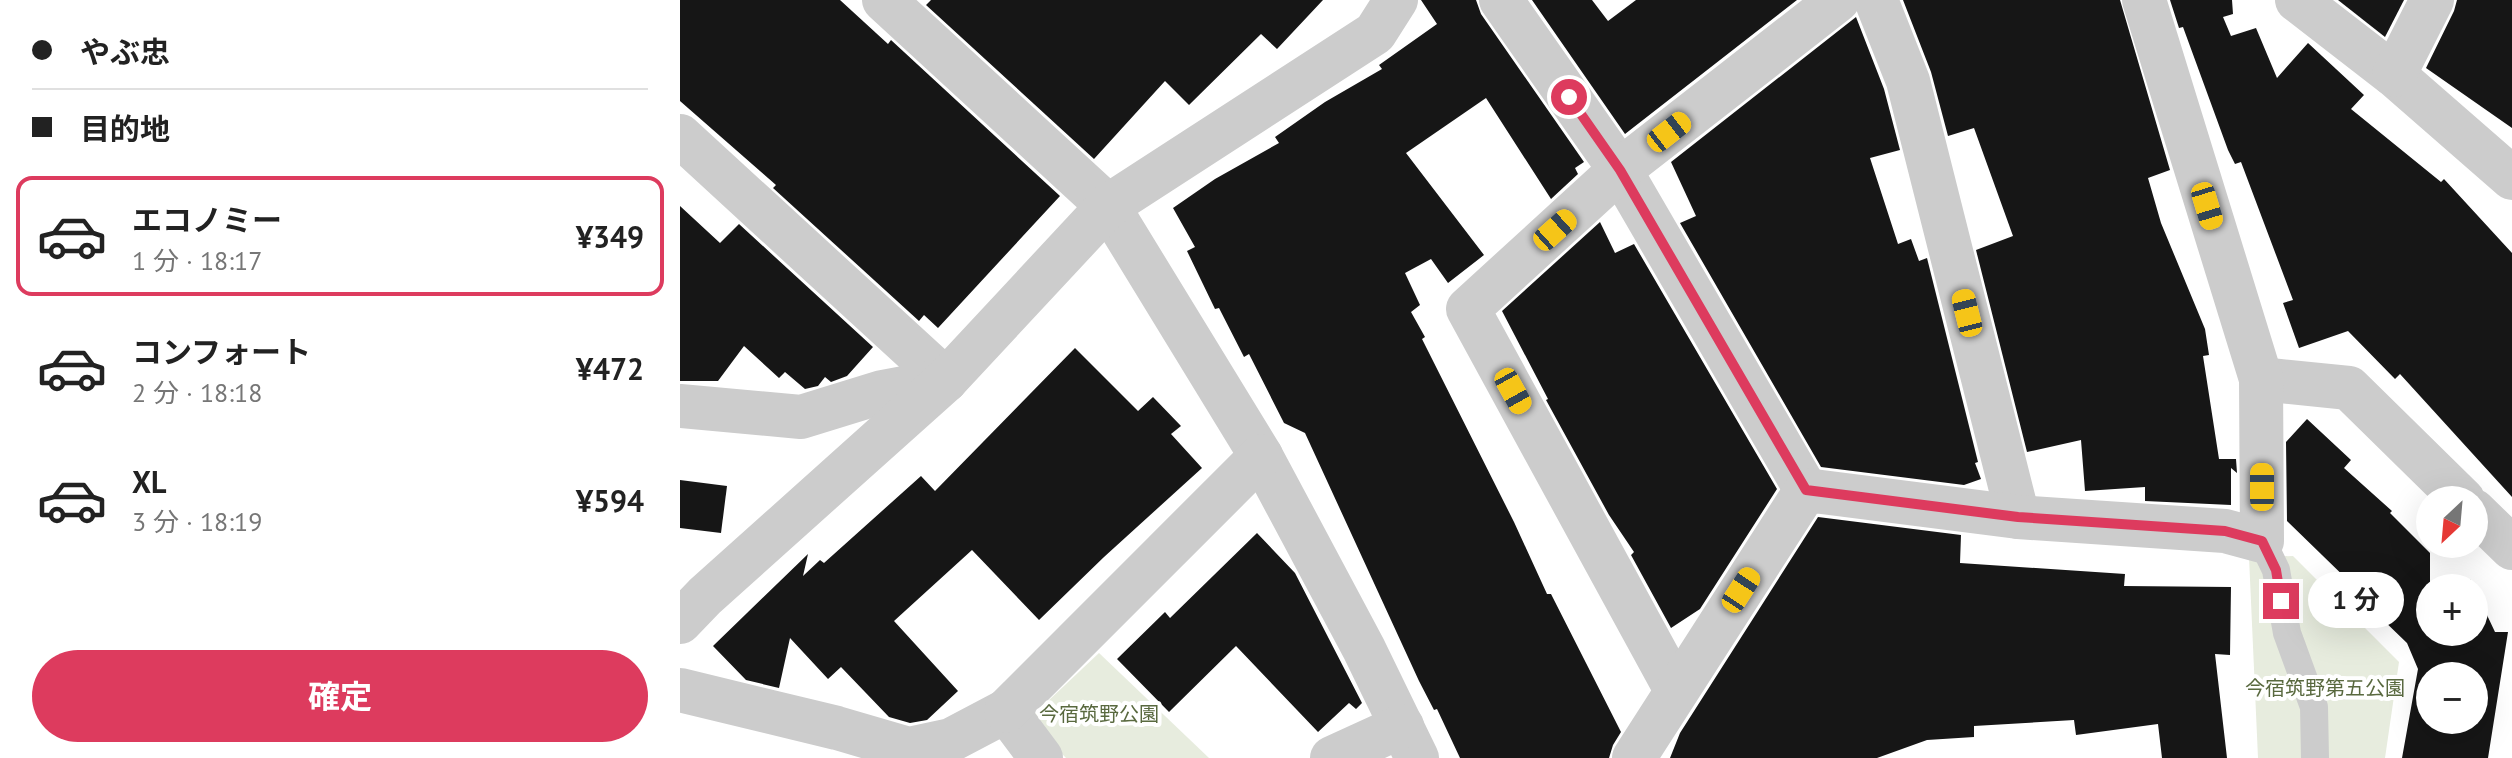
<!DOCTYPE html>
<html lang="ja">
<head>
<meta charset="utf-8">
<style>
	:root { --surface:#fff; --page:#f6f6f6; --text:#222; --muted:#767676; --line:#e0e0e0; --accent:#dd3b5e }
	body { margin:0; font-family:"PT Sans","Noto Sans JP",sans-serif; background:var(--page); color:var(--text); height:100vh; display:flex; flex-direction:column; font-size:30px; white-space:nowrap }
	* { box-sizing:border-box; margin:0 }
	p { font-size:26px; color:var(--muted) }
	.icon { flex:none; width:44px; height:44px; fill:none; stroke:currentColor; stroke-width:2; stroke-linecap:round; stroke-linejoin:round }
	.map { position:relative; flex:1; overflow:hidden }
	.side { display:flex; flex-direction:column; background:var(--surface); width:680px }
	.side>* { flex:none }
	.guide { display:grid; align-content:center; height:176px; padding:0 32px; background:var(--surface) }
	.needle { width:52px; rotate:206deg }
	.tools { position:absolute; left:1736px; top:486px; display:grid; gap:16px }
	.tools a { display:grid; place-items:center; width:72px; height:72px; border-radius:50%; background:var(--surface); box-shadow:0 8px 32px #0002; font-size:40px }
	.end { position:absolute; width:36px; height:36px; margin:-18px; border:10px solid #dd3b5e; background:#fff; box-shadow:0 0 0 4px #fff }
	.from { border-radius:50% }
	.bubble { position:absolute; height:56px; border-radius:28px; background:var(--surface); box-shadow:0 8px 32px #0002; font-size:26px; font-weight:700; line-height:56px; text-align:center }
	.car { position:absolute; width:24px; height:48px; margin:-24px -12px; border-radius:10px; box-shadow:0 0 6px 2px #0007; background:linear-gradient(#f5c518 24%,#345 0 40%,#f5c518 0 76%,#345 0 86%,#f5c518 0) }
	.guide b { display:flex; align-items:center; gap:28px; height:76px; font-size:30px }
	.guide b+b { border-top:2px solid var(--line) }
	.guide i { width:20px; height:20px; background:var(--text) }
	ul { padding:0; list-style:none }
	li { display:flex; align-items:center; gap:24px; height:120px; margin:0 16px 12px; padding:0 16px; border:4px solid transparent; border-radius:16px }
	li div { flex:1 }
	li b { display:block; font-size:30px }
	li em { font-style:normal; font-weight:700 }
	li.selected { border-color:var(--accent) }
	li>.icon { width:72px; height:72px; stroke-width:1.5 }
	.action { display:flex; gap:16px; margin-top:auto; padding:16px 32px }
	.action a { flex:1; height:92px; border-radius:48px; background:var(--accent); color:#fff; font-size:32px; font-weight:700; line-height:92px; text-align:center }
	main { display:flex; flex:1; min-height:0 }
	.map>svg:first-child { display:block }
	.green { fill:#e7ecde }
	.building { fill:#161616; fill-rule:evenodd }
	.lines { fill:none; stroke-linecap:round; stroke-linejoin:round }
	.service { stroke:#ccc; stroke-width:28 }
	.minor { stroke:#ccc; stroke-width:44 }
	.route { stroke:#dd3b5e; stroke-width:10 }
	.labels { text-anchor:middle; stroke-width:8; stroke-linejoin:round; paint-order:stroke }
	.park-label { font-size:20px; fill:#59693f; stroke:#fff }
</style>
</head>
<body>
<main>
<section class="side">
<div class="guide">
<b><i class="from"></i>やぶ忠</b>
<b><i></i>目的地</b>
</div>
<ul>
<li class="selected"><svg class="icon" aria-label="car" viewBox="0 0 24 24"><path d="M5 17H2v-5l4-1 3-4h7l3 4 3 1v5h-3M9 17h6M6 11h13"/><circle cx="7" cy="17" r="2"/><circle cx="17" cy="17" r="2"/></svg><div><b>エコノミー</b><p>1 分 · 18:17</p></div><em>¥349</em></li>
<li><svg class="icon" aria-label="car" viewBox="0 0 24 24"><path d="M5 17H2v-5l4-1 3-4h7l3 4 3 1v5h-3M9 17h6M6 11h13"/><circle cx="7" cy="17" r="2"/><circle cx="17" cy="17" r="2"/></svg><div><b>コンフォート</b><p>2 分 · 18:18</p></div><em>¥472</em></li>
<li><svg class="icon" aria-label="car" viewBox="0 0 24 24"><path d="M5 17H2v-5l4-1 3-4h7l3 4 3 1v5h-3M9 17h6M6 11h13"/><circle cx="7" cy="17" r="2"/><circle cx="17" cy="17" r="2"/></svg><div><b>XL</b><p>3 分 · 18:19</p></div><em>¥594</em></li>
</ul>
<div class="action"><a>確定</a></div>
</section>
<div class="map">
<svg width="1832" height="758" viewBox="0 0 1832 758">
	<rect width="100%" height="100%" fill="#fff"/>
	<g class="green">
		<path d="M1613 556 1719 662 1705 758H1578L1569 557Z"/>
		<path d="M419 653 529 758H386L349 719Z"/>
	</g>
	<g class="building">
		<path d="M0 0H160L208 44 211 40 380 196 258 328 244 315 239 321 93 188 96 185 0 101Z"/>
		<path d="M251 0H643L597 49 581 34 509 105 485 81 414 159 246 5Z"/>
		<path d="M741 0H796L801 14 904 162 895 168 898 174 871 199 806 98 726 153 804 255 768 283 751 259 725 273 740 305 731 312 745 337 742 339 834 522 867 594H871L941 732 933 745 929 758H780L757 709 754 710 739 681 625 433 604 423 569 354 564 357 539 308 535 309 507 251 515 247 493 208 535 179 599 143 595 137 645 102 702 69 699 65 757 24Z"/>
		<path d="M852 0H912L928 21 956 0H1117L945 134Z"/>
		<path d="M1223 0H1440L1490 170 1468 178 1481 223 1525 329 1529 355 1523 356 1539 459H1556L1557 473 1551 468V505L1465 501V487L1405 491 1401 440 1347 452 1296 250 1333 236 1294 128 1268 136 1251 72Z"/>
		<path d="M1490 0H1552L1553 14 1543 17 1551 36 1576 28 1597 78 1628 43 1684 95 1671 109 1761 182 1764 179 1832 253V497L1720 374 1715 379 1668 331 1619 348 1603 303 1613 300 1561 162 1555 164 1548 150 1503 27 1499 28Z"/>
		<path d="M1658 0H1724L1705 37Z"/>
		<path d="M1777 0H1832V128L1746 68 1774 11Z"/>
		<path d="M1176 17 1204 89 1220 150 1190 158 1218 244 1231 239 1239 261 1247 258 1298 462 1295 463 1301 479 1284 485 1141 467 1000 223 1016 216 991 162Z"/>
		<path d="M0 206 40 243 59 224 193 347 167 376 151 382 145 377 138 386 125 389 105 372 99 378 64 346 38 381H0Z"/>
		<path d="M920 222 935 253 954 244 1097 489 1020 609 991 628 951 555 954 552 929 515 866 400 868 399 822 311Z"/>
		<path d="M395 348 458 411 473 397 501 426 491 434 522 468 424 557 359 620 292 550 214 621 278 691 247 720 230 723 209 717 161 667 148 679 110 638 99 688 66 680 33 646 128 554 123 576 140 560 144 563 241 476 255 491Z"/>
		<path d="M1627 419 1671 460 1664 468 1712 511 1710 513 1750 553V632H1794V588H1771L1790 579 1815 632H1828L1808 758H1722L1738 669 1727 643 1671 589H1677L1607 521 1606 442ZM1750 676H1794V720H1750Z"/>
		<path d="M0 480 47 486 41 533 0 528Z"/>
		<path d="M1138 517 1281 535 1280 563 1445 574 1444 586 1551 587 1550 655 1535 654 1547 758H1482L1478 724 1396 735 1394 720 1294 726V737L1247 740 1197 758H990L1000 733Z"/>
		<path d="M577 533 615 573 682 703 676 709 669 703 638 732 556 646 489 712 437 659 485 612 490 618Z"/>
	</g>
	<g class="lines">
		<path class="service" d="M1582 541 1596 570 1607 633 1634 707 1635 758"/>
		<g class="minor">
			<path d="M204 0 428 206 581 456 684 649 737 758"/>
			<path d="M821 0 940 170 1126 490"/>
			<path d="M1196 0 1228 81 1338 517"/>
			<path d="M1617 0 1714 75 1832 178"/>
			<path d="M1714 75 1752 0"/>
			<path d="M0 136 266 380"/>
			<path d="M1581 379 1669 388 1783 500"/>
			<path d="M0 406 121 417 202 392 266 380"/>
			<path d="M1794 511 1832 548"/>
			<path d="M0 622 25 596 266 380 428 206 695 33 716 0"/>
			<path d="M0 690 157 728 229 749 271 740 326 711 361 758"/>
			<path d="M996 690 788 309 940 170 1158 0"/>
			<path d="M326 711 581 456"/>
			<path d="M652 758 722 726"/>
			<path d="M954 758 1126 490 1338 517 1545 531 1582 541 1581 379 1464 0"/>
		</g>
	</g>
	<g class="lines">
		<path class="route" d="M889 97 940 170 1126 490 1338 517 1545 531 1582 541 1596 570 1601 601"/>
	</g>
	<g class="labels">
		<g class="park-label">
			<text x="1645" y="695">今宿筑野第五公園</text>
			<text x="419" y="721">今宿筑野公園</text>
		</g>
	</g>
</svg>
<div class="tools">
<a><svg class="needle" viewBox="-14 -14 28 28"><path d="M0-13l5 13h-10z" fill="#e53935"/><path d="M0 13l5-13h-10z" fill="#767676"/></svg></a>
<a>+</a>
<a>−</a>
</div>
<i class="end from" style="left:889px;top:97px"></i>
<i class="end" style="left:1601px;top:601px"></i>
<div class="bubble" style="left:1628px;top:572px;width:96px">1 分</div>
<i class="car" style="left:989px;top:132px;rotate:52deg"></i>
<i class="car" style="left:1527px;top:206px;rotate:163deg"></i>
<i class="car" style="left:875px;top:230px;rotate:48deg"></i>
<i class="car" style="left:1287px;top:313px;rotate:346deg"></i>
<i class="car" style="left:833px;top:391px;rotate:151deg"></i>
<i class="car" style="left:1582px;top:487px;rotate:0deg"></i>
<i class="car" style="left:1061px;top:590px;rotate:33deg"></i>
</div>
</main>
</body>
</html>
